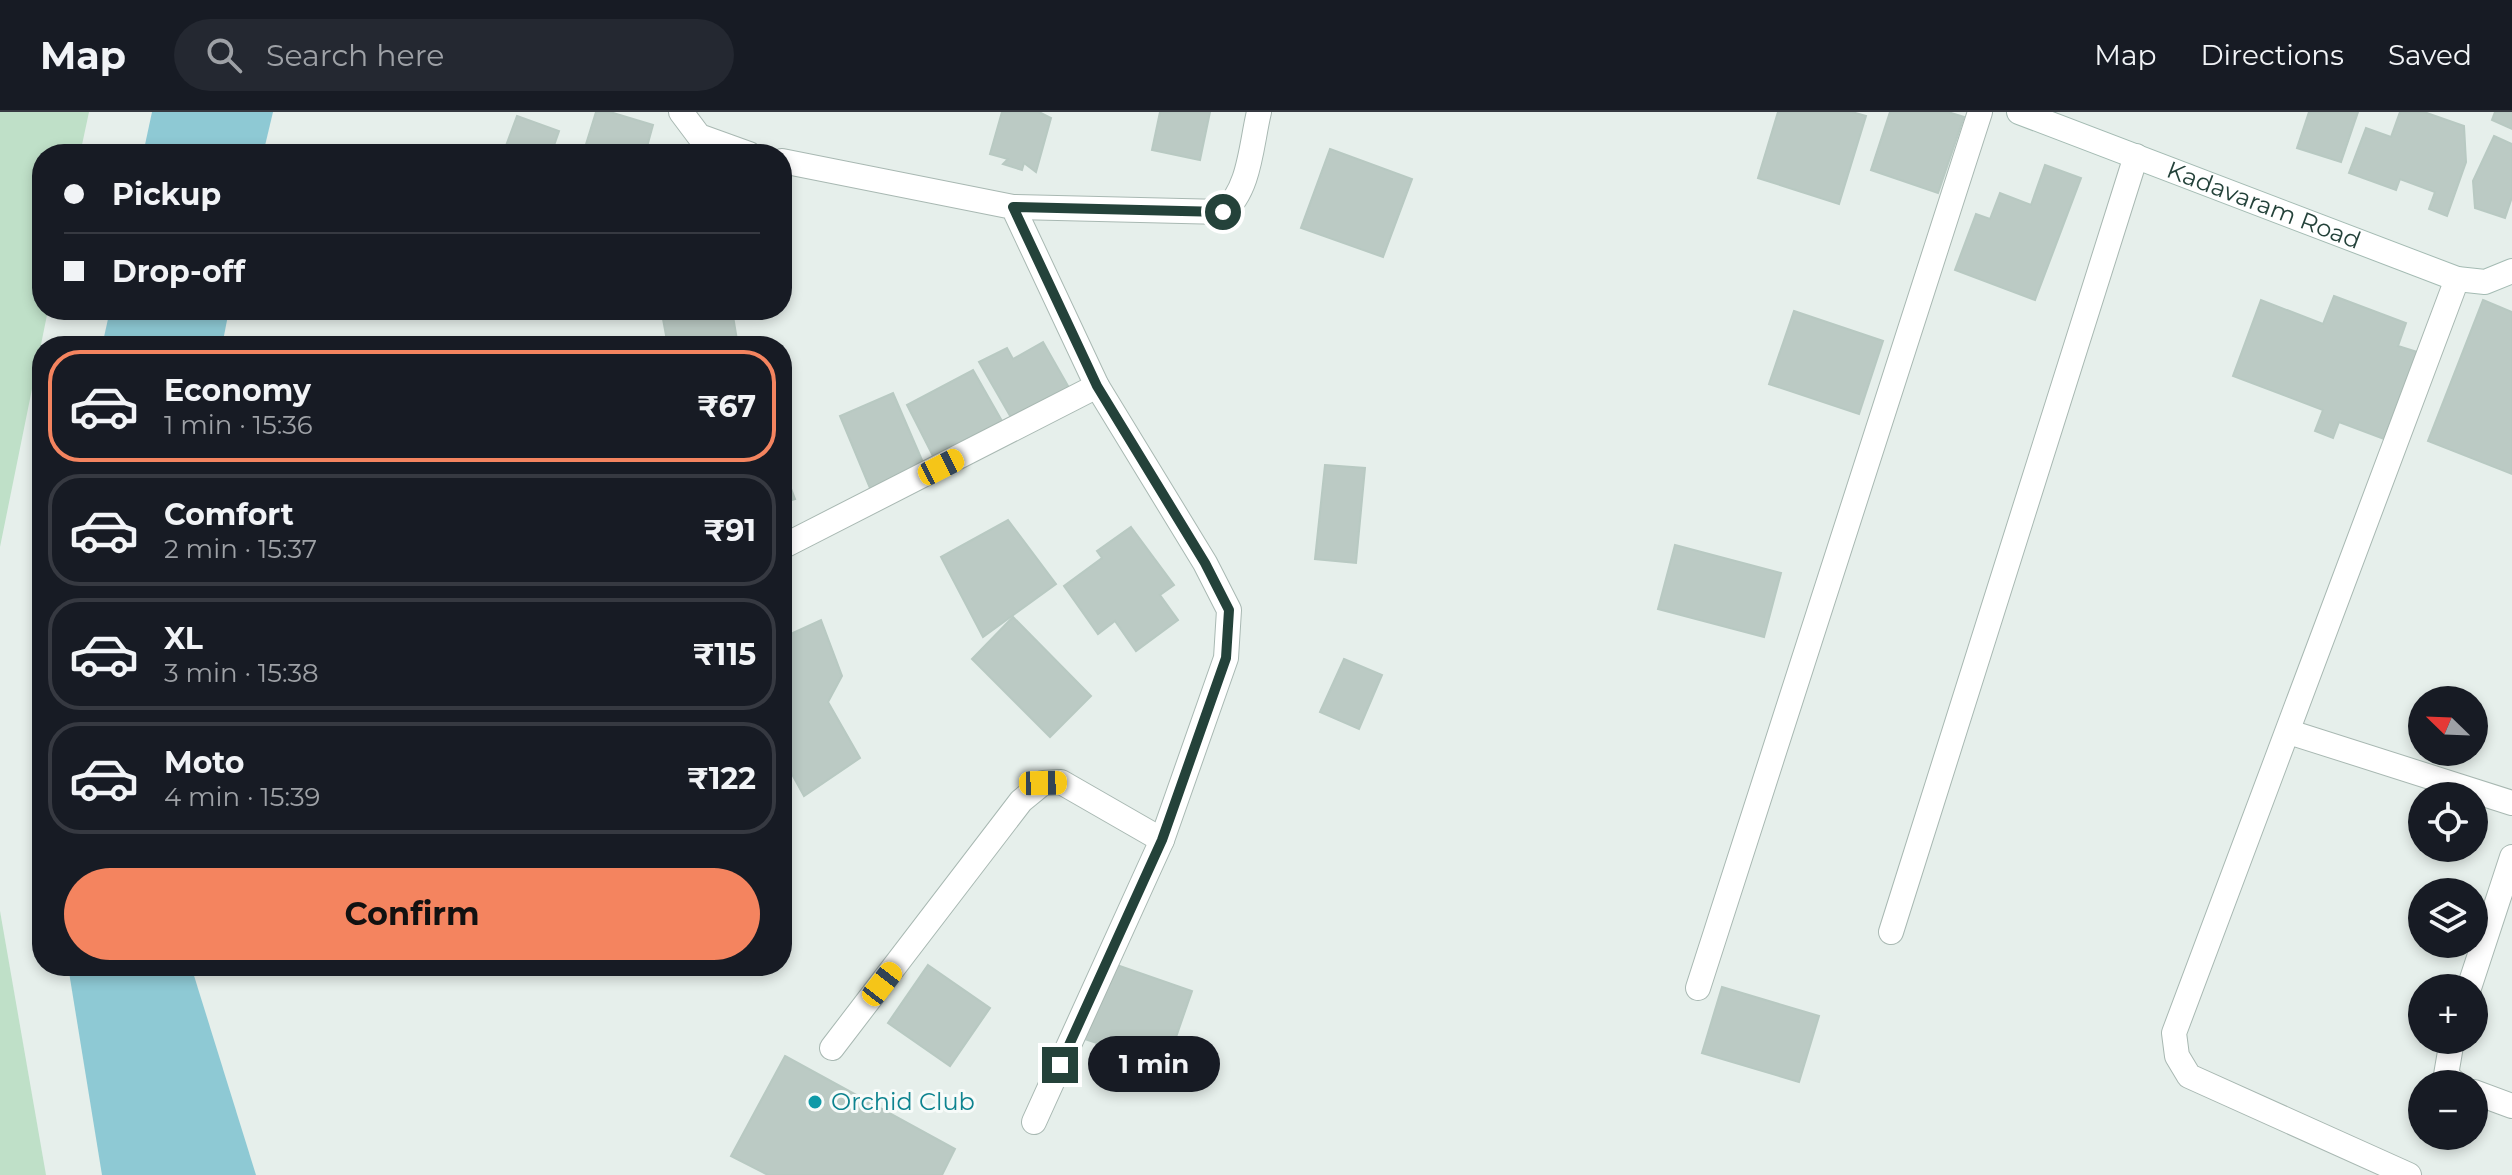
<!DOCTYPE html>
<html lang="en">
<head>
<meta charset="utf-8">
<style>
	:root { --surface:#171b24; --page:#242831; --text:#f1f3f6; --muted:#9ea1a6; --line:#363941; --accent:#f4845f }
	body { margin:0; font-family:Montserrat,sans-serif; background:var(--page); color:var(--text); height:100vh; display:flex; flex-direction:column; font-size:30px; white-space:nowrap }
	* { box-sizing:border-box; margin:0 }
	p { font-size:26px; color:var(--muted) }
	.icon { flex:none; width:44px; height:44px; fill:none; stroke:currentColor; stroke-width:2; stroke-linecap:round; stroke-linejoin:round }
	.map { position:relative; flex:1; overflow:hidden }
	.details { position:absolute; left:32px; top:224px; width:760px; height:640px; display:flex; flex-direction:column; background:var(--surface); border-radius:32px; box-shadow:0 4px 12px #0003 }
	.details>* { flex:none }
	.hud { position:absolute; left:32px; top:32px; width:760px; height:176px; border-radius:32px; box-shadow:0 4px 12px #0003; display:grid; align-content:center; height:176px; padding:0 32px; background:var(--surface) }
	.needle { width:52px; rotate:293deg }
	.tools { position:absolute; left:2408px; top:574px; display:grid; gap:16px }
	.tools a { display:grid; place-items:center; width:80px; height:80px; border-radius:50%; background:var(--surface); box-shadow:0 4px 12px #0003; font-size:40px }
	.end { position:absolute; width:36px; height:36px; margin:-18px; border:10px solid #24423a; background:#fff; box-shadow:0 0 0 4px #fff }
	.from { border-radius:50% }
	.bubble { position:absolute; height:56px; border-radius:28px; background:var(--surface); box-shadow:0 4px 12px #0003; font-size:26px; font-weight:700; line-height:56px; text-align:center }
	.car { position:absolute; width:24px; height:48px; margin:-24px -12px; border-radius:10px; box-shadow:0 0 6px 2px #0007; background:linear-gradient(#f5c518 24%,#345 0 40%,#f5c518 0 76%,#345 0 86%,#f5c518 0) }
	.hud b { display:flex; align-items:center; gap:28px; height:76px; font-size:30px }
	.hud b+b { border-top:2px solid var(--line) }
	.hud i { width:20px; height:20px; background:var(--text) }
	ul { padding:14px 0 0; list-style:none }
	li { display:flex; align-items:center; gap:24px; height:112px; margin:0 16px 12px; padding:0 16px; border:4px solid var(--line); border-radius:32px }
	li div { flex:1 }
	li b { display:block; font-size:30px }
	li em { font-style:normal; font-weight:700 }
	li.current { border-color:var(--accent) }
	li>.icon { width:72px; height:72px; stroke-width:1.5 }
	.button { display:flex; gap:16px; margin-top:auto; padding:16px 32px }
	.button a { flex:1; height:92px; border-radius:48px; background:var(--accent); color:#111; font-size:32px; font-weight:700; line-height:92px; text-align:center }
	header { display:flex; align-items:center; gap:48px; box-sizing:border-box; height:112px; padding:0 40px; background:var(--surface); border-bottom:2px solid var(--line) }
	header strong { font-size:38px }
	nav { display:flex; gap:44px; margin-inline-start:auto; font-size:28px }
	.search { width:560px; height:72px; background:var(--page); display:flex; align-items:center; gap:20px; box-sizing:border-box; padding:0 28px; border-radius:44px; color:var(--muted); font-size:30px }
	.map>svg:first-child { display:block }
	.green { fill:#bfe0c8 }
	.water { fill:#8ec9d4 }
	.building { fill:#bbcac4; stroke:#b8c9c2; stroke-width:2 }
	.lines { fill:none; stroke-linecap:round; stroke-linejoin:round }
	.minor-casing { stroke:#a8b8b2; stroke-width:26 }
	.secondary-casing { stroke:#a4bbb3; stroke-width:26 }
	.minor { stroke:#fff; stroke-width:24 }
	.secondary { stroke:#fff; stroke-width:24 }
	.route { stroke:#24423a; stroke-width:10 }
	.culture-dot { fill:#0f9aa8; stroke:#f7fbf9; stroke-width:3 }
	.labels { text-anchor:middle; stroke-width:6; stroke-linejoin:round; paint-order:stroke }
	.street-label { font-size:24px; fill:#24423a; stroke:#f7fbf9 }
	.culture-label { font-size:24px; fill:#0d838f; stroke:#f7fbf9; text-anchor:start }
</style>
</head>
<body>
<header>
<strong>Map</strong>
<div class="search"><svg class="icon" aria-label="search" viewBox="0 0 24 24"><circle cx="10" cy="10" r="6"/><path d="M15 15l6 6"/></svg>Search here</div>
<nav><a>Map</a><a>Directions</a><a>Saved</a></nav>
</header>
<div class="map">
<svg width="2512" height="1063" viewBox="0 0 2512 1063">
	<rect width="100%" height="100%" fill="#e6efeb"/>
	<g class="green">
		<path d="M0 0H89L80 42H42V198H48L0 435Z"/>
		<path d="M0 799 46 1063H0Z"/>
	</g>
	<g class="water">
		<path d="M152 0H273L263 42H143Z"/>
		<path d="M110 198H229L222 234H102Z"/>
		<path d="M68 854H191L256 1063H102Z"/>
	</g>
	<g class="building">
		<path d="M596 0H610L653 13 645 42H583Z"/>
		<path d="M1002 0H1039L1051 6 1036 60 1024 51 1022 58 1003 52 1008 47 990 42Z"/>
		<path d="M1160 0H1210L1200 48 1152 38Z"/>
		<path d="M1778 0H1852L1866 4 1839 92 1758 66Z"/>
		<path d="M1890 0H1948L1964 5 1938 81 1871 58Z"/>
		<path d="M2309 0H2358L2341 50 2297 36Z"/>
		<path d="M2400 0H2424L2464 14 2466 50 2447 104 2429 97 2435 80 2400 67 2396 78 2349 61 2366 16 2391 25Z"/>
		<path d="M2495 0H2512V17L2492 8Z"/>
		<path d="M517 4 559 19 551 42H503Z"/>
		<path d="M2494 24 2512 32V85L2505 106 2475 96 2473 69Z"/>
		<path d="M1330 37 1412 67 1383 145 1301 116Z"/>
		<path d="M2045 53 2081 66 2035 188 1955 158 1976 102 1990 107 2000 81 2031 93Z"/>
		<path d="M2334 184 2406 211 2398 234 2417 240 2384 327 2339 310 2333 326 2315 319 2323 298 2233 264 2261 188 2323 212Z"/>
		<path d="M2483 188 2512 200V362L2428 329Z"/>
		<path d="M715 198H732L738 234H668L663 207Z"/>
		<path d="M1794 199 1883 229 1859 302 1769 272Z"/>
		<path d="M1043 230 1072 281 1013 309 979 250 1007 236 1013 247Z"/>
		<path d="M973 258 1006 316 935 348 907 293Z"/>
		<path d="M893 281 925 355 872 381 840 304Z"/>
		<path d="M782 353 795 387 782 391Z"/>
		<path d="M1325 353 1365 356 1356 451 1315 447Z"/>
		<path d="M1008 408 1056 472 983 525 941 445Z"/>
		<path d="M1131 415 1174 473 1160 483 1178 508 1136 539 1115 509 1098 522 1064 474 1102 446 1097 439Z"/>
		<path d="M1675 433 1781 461 1764 525 1658 497Z"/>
		<path d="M1013 505 1091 584 1050 625 972 547Z"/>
		<path d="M821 508 842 564 828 590 860 646 804 684 782 644V526Z"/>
		<path d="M1344 547 1382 563 1359 617 1320 600Z"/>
		<path d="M1111 851 1192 879 1166 954 1085 927Z"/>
		<path d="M928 853 990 896 950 954 888 911Z"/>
		<path d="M1722 875 1819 904 1799 970 1702 941Z"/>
		<path d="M785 944 955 1037 942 1063H768L731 1044Z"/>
	</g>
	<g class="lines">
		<g class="minor-casing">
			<g id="minor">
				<path d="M681 0 699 24 749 42"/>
				<path d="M782 49 1013 95 1097 274 1205 451 1229 498 1226 546 1162 728 1034 1010"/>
				<path d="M1013 95 1223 100C1250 78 1251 33 1259 0"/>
				<path d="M782 435 1097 274"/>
				<path d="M2289 620 2512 691"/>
				<path d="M1891 820 2136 44"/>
				<path d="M1698 876 1980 0"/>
				<path d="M2469 876 2512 745"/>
				<path d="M2452 928 2446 963 2456 972"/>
				<path d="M832 936 1021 689 1043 671 1061 670 1162 728"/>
				<path d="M2474 980 2512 994"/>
				<path d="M2409 1063 2189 964 2177 944 2174 921 2457 167"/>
			</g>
		</g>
		<g class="secondary-casing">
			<g id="secondary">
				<path id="s1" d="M2019 0 2457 167 2485 170 2512 159"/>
			</g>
		</g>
		<use href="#minor" class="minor"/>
		<use href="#secondary" class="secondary"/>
	</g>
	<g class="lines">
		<path class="route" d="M1060 953 1162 728 1226 546 1229 498 1205 451 1097 274 1013 95 1223 100"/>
	</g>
	<circle class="culture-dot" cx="815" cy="990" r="8"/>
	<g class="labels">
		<g class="street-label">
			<text dy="8" stroke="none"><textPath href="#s1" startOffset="262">Kadavaram Road</textPath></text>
		</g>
		<g class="culture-label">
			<text x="831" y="998">Orchid Club</text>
		</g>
	</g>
</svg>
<div class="tools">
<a><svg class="needle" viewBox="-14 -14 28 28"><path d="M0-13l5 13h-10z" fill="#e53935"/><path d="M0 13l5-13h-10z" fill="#9ea1a6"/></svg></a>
<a><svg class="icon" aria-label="locate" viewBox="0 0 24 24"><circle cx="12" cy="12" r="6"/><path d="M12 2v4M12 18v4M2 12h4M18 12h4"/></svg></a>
<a><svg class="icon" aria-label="layers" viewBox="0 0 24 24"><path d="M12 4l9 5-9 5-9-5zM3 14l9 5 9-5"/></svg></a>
<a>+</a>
<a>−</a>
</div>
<i class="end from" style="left:1223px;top:100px"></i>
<i class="end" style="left:1060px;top:953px"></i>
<div class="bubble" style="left:1088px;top:924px;width:132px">1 min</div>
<i class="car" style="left:941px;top:355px;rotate:63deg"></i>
<i class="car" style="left:1043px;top:671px;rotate:89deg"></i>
<i class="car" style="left:882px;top:872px;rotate:38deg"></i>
<div class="hud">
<b><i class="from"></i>Pickup</b>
<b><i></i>Drop-off</b>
</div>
<section class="details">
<ul>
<li class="current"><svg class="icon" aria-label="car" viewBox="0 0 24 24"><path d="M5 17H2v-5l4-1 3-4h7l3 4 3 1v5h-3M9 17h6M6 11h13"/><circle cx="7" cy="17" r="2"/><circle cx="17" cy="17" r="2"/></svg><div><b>Economy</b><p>1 min · 15:36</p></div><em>₹67</em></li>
<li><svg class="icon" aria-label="car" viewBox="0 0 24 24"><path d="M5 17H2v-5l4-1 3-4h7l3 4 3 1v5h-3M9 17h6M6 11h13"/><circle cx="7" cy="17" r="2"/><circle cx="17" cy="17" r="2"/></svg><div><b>Comfort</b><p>2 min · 15:37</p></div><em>₹91</em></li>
<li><svg class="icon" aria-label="car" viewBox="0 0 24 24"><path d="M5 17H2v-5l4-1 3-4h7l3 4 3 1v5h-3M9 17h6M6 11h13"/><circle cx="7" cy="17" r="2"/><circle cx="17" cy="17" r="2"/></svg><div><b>XL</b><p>3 min · 15:38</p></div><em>₹115</em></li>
<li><svg class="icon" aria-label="car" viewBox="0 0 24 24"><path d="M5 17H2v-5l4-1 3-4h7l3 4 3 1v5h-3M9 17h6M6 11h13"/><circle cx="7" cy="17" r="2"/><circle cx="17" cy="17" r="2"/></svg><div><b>Moto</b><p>4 min · 15:39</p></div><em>₹122</em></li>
</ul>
<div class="button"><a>Confirm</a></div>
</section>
</div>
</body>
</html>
